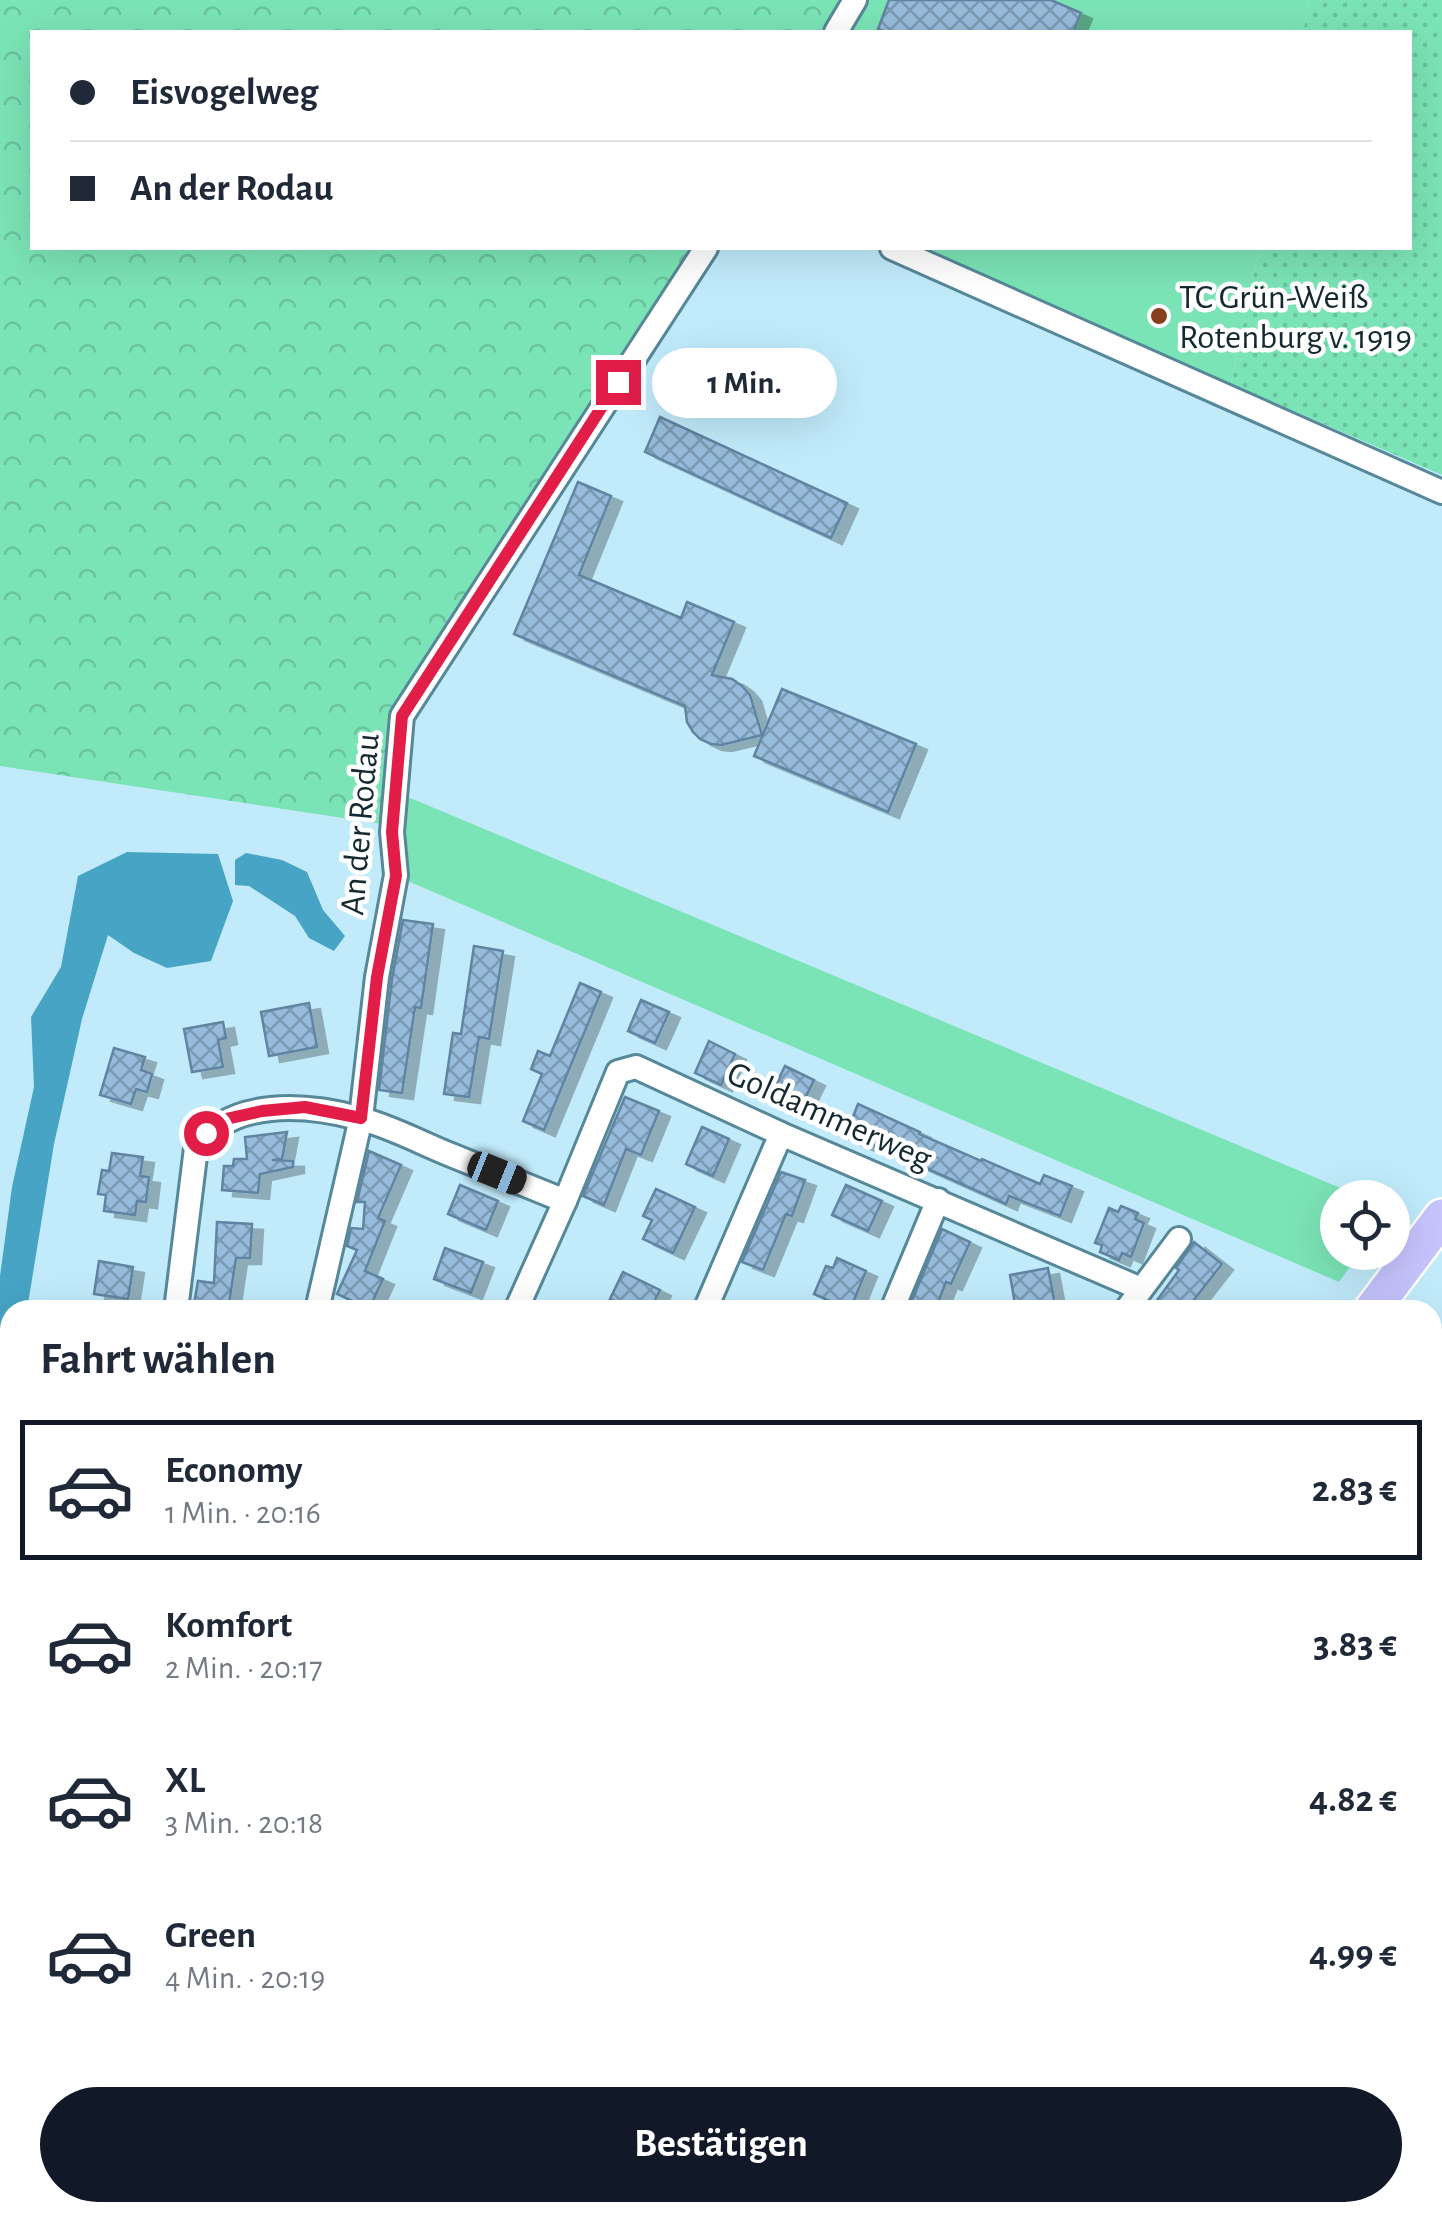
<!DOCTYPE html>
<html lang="de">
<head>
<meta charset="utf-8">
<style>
	:root { --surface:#fff; --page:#f2f2f3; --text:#1f2937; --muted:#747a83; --line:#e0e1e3; --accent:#111827 }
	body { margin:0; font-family:"Alegreya Sans",sans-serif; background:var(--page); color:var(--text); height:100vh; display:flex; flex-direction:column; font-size:38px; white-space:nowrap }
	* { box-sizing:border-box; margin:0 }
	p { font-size:32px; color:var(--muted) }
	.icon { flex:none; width:55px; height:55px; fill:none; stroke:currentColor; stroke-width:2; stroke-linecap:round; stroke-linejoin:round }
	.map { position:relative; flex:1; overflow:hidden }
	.details { position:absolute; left:0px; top:1300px; width:1442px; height:922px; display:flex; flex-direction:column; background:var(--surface); border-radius:30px 30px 0 0; box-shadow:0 10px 40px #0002 }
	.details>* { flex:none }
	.hud { position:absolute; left:30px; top:30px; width:1382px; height:220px; border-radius:0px; box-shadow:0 10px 40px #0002; display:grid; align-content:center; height:220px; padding:0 40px; background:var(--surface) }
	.fabs { position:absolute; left:1320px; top:1180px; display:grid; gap:20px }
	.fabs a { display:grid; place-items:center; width:90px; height:90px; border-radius:50%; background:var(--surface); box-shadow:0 10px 40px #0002; font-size:50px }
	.end { position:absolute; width:45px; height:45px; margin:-22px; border:12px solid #e11d48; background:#fff; box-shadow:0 0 0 5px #fff }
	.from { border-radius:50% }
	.bubble { position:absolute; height:70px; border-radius:35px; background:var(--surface); box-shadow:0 10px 40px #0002; font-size:32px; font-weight:700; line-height:70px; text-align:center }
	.car { position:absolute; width:30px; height:60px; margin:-30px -15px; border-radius:12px; box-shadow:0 0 8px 2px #0007; background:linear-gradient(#222 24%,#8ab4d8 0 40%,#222 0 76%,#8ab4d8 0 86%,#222 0) }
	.hud b { display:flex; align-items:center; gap:35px; height:95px; font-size:38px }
	.hud b+b { border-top:2px solid var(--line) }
	.hud i { width:25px; height:25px; background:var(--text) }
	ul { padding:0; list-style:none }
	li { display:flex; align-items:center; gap:30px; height:140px; margin:0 20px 15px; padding:0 20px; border:5px solid transparent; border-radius:0px }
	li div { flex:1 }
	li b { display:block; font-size:38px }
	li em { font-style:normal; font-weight:700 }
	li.selected { border-color:var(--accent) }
	li>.icon { width:90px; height:90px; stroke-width:1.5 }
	h2 { padding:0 40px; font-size:45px; line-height:120px }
	.cta { display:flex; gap:20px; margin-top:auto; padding:20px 40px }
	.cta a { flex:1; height:115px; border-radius:60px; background:var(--accent); color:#fff; font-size:40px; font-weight:700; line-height:115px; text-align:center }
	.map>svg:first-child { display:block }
	.grass { fill:url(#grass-dots) }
	.forest { fill:url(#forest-crowns) }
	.garden { fill:#7be4b6 }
	.water { fill:#47a4c4 }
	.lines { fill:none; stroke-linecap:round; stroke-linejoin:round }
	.stream { stroke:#47a4c4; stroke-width:6 }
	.building { fill:url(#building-cross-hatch); stroke:#6084a1; stroke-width:2.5; filter:url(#shadow) }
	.minor-casing { stroke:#56889a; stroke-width:28 }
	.primary-casing { stroke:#fff; stroke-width:40 }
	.minor { stroke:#fff; stroke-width:22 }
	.primary { stroke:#c5c4fd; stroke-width:35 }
	.route { stroke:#e11d48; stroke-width:12 }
	.poi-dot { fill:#863f1e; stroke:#fff; stroke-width:4 }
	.labels { text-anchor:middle; stroke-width:9; stroke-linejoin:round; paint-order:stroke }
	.poi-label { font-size:35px; fill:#142930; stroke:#fff; text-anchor:start }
	.street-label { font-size:35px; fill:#142930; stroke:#fff }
</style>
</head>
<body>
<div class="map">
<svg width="1442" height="2222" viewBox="0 0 1442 2222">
	<defs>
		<pattern id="grass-dots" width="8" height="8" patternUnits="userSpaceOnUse" patternTransform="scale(2.5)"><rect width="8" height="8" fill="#7be4b6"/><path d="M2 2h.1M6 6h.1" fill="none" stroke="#69c49d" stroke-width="1.8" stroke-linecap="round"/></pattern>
		<pattern id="forest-crowns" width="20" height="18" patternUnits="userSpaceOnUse" patternTransform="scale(2.5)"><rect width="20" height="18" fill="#7be4b6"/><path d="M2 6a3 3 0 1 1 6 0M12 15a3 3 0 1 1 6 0" fill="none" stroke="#69c49d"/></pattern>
		<pattern id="building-cross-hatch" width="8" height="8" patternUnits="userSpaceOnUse" patternTransform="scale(2.5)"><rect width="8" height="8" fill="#97bcdb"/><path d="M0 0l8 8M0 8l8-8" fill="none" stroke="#7a99b2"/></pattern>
		<filter id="shadow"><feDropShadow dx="11" dy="6" stdDeviation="0" flood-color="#0004"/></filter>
	</defs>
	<rect width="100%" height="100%" fill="#c1ebfb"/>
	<g class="grass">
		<path d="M1309 0H1442V475L1231 384 1259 248H1410V32H1303Z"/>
		<path d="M1433 1599 1442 1604V1856L1433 1872Z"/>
		<path d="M1433 1986 1442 1991V2222H1246L1228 2213 1432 2212Z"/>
		<path d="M206 2213H317L334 2222H202Z"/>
	</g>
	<g class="forest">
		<path d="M0 0H840L821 32H32V248H698L401 716 389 825 0 766Z"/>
		<path d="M0 1769 10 1778V2212L172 2213 188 2222H0Z"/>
	</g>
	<g class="garden">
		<path d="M860 0H1309L1303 32H841Z"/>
		<path d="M915 248H1259L1231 384Z"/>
		<path d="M396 792 1362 1197 1338 1198V1252L1360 1253 1339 1282 396 876Z"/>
	</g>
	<g class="water">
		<path d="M127 852 218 854 233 901 211 961 167 968 134 953 108 935 82 1019 54 1144 27 1310H10V1397L0 1438V1276L12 1187 34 1087 31 1017 61 967 78 876Z"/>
		<path d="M246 853 282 860 307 872 323 910 345 936 334 951 309 938 295 916 249 886 235 885V860Z"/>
	</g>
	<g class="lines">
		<path class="stream" d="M0 2167 10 2171"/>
	</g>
	<g class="building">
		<path d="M889 0H1051L1081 13 1073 32H887L878 29Z"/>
		<path d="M660 417 847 503 831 538 645 452Z"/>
		<path d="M578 482 611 496 579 575 681 618 687 602 734 622 712 675 732 679 742 686 750 695 762 735 721 745 711 744 700 739 693 732 687 722 685 706 514 634Z"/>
		<path d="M782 689 916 744 888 812 754 756Z"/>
		<path d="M403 920 433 924 421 1008 415 1007 402 1093 379 1090 392 979Z"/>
		<path d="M474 946 503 951 489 1039 479 1037 469 1097 444 1094 453 1033 461 1034Z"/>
		<path d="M580 983 601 992 544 1130 523 1121 542 1074 531 1069 538 1051 550 1056Z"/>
		<path d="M641 1000 669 1012 655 1043 628 1031Z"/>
		<path d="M309 1003 317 1047 269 1056 261 1012Z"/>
		<path d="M223 1022 226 1038 218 1040 223 1067 192 1072 184 1029Z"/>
		<path d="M709 1041 735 1054 721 1085 695 1073Z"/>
		<path d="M114 1048 145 1057 141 1070 152 1074 147 1092 136 1089 131 1104 100 1095Z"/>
		<path d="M785 1066 814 1080 799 1111 770 1097Z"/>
		<path d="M625 1097 659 1111 641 1155 626 1149 604 1205 583 1196Z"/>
		<path d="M858 1104 920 1132 919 1134 981 1161 982 1159 1040 1184 1044 1175 1072 1186 1060 1216 1009 1196 1006 1204 908 1160 870 1144 867 1146 845 1137Z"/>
		<path d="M702 1127 729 1139 713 1176 686 1164Z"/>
		<path d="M287 1132 282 1159 272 1160 293 1161V1167L260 1174 258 1193 222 1190 224 1166H233L234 1159H247L245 1137Z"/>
		<path d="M369 1151 401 1165 378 1218 385 1221 365 1271 383 1279 369 1309 337 1294 357 1250 347 1246 351 1228 363 1229 365 1202H357Z"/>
		<path d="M112 1153 143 1157 140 1176 149 1177 146 1202 137 1201 135 1215 104 1211 106 1195 98 1194 102 1170 109 1171Z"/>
		<path d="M781 1172 805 1180 792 1216 786 1214 763 1270 742 1262Z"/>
		<path d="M460 1185 498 1201 486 1230 448 1214Z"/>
		<path d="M846 1185 882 1201 868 1231 832 1215Z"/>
		<path d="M656 1189 695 1207 673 1253 643 1239 652 1220 643 1216Z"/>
		<path d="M1121 1206 1138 1213 1135 1219 1144 1223 1131 1257 1122 1253 1119 1260 1100 1252 1102 1245 1095 1243 1109 1208 1118 1212Z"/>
		<path d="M217 1222 252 1224 250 1258H236L228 1310H193L198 1281 214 1283Z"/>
		<path d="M942 1229 970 1242 951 1284 946 1282 935 1310H908Z"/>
		<path d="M1194 1242 1222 1264 1186 1310H1150L1179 1270 1176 1268Z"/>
		<path d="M445 1248 483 1262 471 1293 434 1279Z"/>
		<path d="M837 1258 866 1271 850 1310 814 1294 826 1266 833 1268Z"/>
		<path d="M99 1261 133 1267 128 1299 94 1294Z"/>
		<path d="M1048 1268 1056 1310H1016L1010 1275Z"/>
		<path d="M623 1272 660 1290 650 1310H633L610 1299Z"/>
	</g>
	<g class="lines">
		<g class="minor-casing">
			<g id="minor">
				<path d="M836 32 855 0"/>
				<path d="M892 248 1442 492"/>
				<path d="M565 1201 618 1072 636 1067 781 1134 1141 1289"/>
				<path d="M176 1310 196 1148C231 1098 306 1104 358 1118 390 1126 421 1143 451 1155 489 1170 527 1186 565 1201L516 1310"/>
				<path d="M317 1310 361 1118 377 977 396 875 392 832 402 716 706 248"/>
				<path d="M705 1310 781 1134"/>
				<path d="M892 1310 938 1200"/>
				<path d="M1126 1310 1179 1239"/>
			</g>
		</g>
		<g class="primary-casing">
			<g id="primary">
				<path d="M1372 1310 1442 1217"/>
				<path d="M678 2222 685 2212"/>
			</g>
		</g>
		<use href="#minor" class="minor"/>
		<use href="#primary" class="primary"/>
	</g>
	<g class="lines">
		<path class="route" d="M206 1133 226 1119 262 1111 305 1107 361 1118 377 977 396 876 392 832 402 716 618 382"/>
	</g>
	<circle class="poi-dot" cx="1159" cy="316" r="10"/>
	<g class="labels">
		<g class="poi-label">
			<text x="1179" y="308">TC Grün-Weiß<tspan x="1179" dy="40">Rotenburg v. 1919</tspan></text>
		</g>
		<g class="street-label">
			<text transform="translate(359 824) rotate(-85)" y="12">An der Rodau</text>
			<text transform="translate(830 1115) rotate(24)" y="12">Goldammerweg</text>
		</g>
	</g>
</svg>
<div class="fabs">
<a><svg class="icon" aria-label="locate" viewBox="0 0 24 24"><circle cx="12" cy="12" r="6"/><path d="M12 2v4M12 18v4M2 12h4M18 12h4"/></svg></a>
</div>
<i class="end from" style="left:206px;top:1133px"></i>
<i class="end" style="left:618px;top:382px"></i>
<div class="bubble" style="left:652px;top:348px;width:185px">1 Min.</div>
<i class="car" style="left:497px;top:1173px;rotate:112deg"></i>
<div class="hud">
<b><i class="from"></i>Eisvogelweg</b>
<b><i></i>An der Rodau</b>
</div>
<section class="details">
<h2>Fahrt wählen</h2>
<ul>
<li class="selected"><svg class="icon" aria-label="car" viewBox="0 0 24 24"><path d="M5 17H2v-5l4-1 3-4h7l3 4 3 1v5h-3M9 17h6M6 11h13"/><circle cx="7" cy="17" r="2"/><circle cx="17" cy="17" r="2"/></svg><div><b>Economy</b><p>1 Min. · 20:16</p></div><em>2.83 €</em></li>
<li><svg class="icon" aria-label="car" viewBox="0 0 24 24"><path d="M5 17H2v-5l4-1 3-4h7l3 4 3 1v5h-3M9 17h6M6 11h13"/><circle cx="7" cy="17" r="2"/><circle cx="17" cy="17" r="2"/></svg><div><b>Komfort</b><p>2 Min. · 20:17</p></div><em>3.83 €</em></li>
<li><svg class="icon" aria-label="car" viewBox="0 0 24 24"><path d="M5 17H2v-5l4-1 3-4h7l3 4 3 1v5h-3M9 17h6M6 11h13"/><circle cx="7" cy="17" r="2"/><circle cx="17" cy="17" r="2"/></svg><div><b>XL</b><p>3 Min. · 20:18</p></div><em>4.82 €</em></li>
<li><svg class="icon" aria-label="car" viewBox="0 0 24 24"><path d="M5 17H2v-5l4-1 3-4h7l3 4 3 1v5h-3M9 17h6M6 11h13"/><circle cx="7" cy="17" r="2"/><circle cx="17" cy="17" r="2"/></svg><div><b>Green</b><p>4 Min. · 20:19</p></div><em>4.99 €</em></li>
</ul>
<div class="cta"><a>Bestätigen</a></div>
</section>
</div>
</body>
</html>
